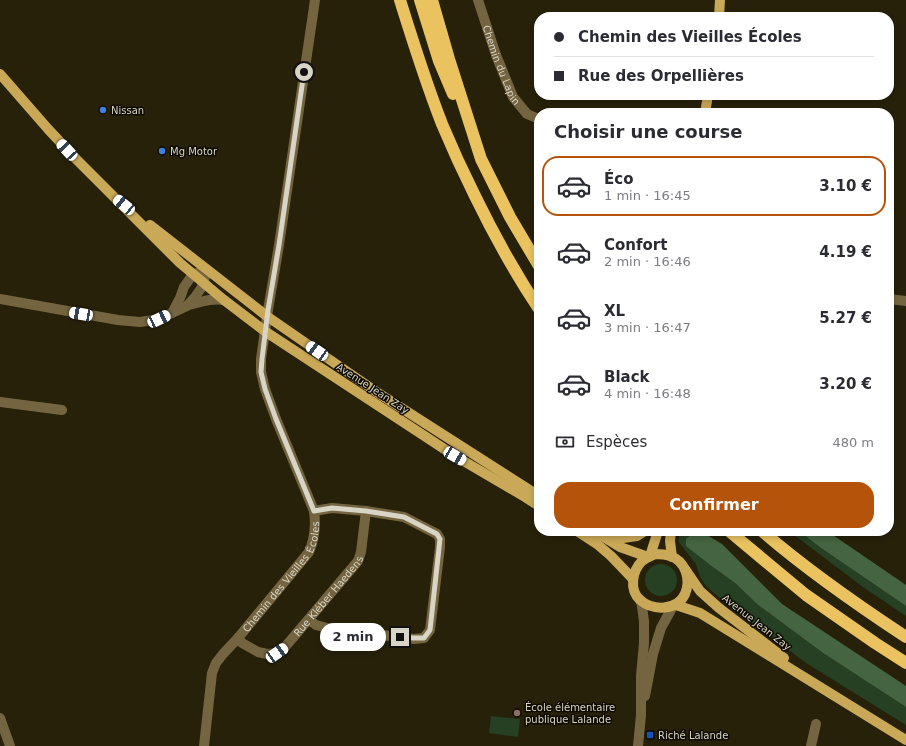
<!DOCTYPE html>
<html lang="fr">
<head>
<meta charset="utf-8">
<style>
	:root { --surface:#fff; --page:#f7f7f7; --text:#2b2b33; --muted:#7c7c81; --line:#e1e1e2; --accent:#b45309 }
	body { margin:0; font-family:"DejaVu Sans",sans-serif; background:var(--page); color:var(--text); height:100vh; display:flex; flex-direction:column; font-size:15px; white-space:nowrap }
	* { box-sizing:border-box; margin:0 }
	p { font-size:13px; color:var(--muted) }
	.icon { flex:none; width:22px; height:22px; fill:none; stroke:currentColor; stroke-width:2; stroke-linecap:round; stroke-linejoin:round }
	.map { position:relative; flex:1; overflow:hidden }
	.details { position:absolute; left:534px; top:108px; width:360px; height:428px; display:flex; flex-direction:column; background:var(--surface); border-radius:16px; box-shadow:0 2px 6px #0003 }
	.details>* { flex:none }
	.top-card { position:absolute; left:534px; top:12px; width:360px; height:88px; border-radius:16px; box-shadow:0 2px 6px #0003; display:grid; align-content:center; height:88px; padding:0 20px; background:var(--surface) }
	.end { position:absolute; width:18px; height:18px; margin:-9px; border:5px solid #d8d4c6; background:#111; box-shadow:0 0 0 2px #111 }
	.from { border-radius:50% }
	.bubble { position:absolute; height:28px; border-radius:14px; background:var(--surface); box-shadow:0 2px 6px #0003; font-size:13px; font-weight:600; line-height:28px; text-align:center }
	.car { position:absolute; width:12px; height:24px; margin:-12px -6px; border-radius:5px; box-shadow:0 0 3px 1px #0007; background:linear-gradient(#fff 24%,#345 0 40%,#fff 0 76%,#345 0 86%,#fff 0) }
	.top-card b { display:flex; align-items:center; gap:14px; height:38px; font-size:15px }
	.top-card b+b { border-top:1px solid var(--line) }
	.top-card i { width:10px; height:10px; background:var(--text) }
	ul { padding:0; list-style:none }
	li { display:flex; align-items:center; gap:12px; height:60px; margin:0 8px 6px; padding:0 12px; border:2px solid transparent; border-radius:16px }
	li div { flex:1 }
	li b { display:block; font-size:15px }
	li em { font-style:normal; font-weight:600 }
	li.on { border-color:var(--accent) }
	li>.icon { width:36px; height:36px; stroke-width:1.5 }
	h2 { padding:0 20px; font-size:18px; line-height:48px }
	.pay { display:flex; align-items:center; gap:10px; height:44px; padding:0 20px; font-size:15px }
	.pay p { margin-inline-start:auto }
	.primary-button { display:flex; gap:8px; margin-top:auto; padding:8px 20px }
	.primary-button a { flex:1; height:46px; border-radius:16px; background:var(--accent); color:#fff; font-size:16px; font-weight:600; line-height:46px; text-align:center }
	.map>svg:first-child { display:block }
	.green { fill:#254022 }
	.forest { fill:#456441 }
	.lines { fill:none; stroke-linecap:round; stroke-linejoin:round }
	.minor { stroke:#746540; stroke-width:10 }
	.major { stroke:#c9a857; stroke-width:10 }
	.highway { stroke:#eac360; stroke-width:12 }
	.route { stroke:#d8d4c6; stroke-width:5 }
	.shop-dot { fill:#3f7fe0; stroke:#0e0b03; stroke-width:1.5 }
	.education-dot { fill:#8d6e63; stroke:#0e0b03; stroke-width:1.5 }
	.transit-dot { fill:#1a4fb4; stroke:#0e0b03; stroke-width:1.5 }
	.labels { text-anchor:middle; stroke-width:3; stroke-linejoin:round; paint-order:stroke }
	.street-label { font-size:10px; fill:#d8d4c6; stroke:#0e0b03 }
	.poi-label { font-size:10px; fill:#d8d4c6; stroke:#0e0b03; text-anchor:start }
</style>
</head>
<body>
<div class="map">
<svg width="906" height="746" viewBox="0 0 906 746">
	<rect width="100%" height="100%" fill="#27210a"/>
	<g class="green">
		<path d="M680 531H703L709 536 702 532 687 546 710 565 735 583 757 604 823 653 906 707V725L806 663 722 600 706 586 700 577 696 564 678 541Z"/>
		<path d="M789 531H799L821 548 906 606V616L863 587Z"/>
		<circle cx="661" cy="580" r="16"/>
		<path d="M491 716 520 719 518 737 489 733Z"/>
	</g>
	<g class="forest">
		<path d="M799 531H827L906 585V606L821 548Z"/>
		<path d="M702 532 722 544 782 604 906 686V707L823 653 757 604 735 583 710 565 686 546V539L691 535Z"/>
	</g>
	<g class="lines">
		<g class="minor">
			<path id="s1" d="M478 0 496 55 513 97 527 114 539 119"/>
			<path d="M0 299 118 320 140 322 159 319 187 306 195 297 202 287 207 270"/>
			<path d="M889 299 906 301"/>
			<path d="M188 305C201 302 211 298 224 300"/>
			<path d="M172 313 180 298 184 287 193 274 201 272"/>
			<path d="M0 402 62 410"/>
			<path d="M309 620 316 625 327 628 414 639 424 638 430 630 440 547V539L437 534 404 517 366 511 332 508 314 511"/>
			<path id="s2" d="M238 638 242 643 258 652 267 654 277 653 285 647 358 561 361 552 366 511"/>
			<path d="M645 696 653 654 661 628 673 606"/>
			<path d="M0 718 10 746"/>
			<path id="s3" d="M204 746 212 673 216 663 223 654 238 638 309 552C315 538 316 525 314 511L276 419 265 389 261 372V359L268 310 279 245 315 0"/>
			<path d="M638 746 641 715V676L644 643V621L641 600"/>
			<path d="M811 746 816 724"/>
		</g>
		<g class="major">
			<path d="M719 17 720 0"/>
			<path d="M0 74 48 129 77 160 180 263 224 300 266 332 455 456 525 497 539 506"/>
			<path d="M705 113 708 95"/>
			<path d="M150 225 268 317 378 393 539 496"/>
			<path d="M577 531 597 544 611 556 633 579"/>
			<path d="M594 531 620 547 648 557"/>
			<path d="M671 531 670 541 672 557"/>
			<path d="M609 540 637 536 645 531"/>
			<path d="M655 554C661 554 665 554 670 556 686 561 691 580 685 594 677 611 653 611 640 600 629 590 632 571 642 561 646 558 650 556 655 554Z"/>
			<path d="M650 556 658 531"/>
			<path d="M685 569 700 591 719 608 784 658"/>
			<path d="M676 605 700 613 906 740"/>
		</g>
		<g class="highway">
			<path d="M400 0C413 42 426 83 442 124 452 148 463 172 475 196 494 235 515 273 539 309"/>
			<path d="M420 0 439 61 453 94"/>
			<path d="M432 0 449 59 481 159 510 217 539 266"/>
			<path d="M729 531 806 595 875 643 906 663"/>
			<path d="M762 531C807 570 856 604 906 637"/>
		</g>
	</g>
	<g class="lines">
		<path class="route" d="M304 72 279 245 268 310 262 359 261 372 265 389 276 419 314 511 332 508 366 511 404 517 437 534 440 539 430 630 424 638H414L400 637"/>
	</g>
	<g class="shop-dot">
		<circle cx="103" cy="110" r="4"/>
		<circle cx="162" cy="151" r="4"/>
	</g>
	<circle class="education-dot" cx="517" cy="713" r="4"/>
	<rect class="transit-dot" x="646" y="731" width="8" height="8" rx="2"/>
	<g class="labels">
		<g class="street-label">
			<text dy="4" stroke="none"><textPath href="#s1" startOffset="69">Chemin du Lapin</textPath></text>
			<text transform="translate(373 388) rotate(33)" y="4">Avenue Jean Zay</text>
			<text dy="4" stroke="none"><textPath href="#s3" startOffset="194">Chemin des Vieilles Écoles</textPath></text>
			<text dy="4" stroke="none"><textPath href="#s2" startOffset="121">Rue Kléber Haedens</textPath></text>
			<text transform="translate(757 622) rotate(38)" y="4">Avenue Jean Zay</text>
		</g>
		<g class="poi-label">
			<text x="111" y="114">Nissan</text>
			<text x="170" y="155">Mg Motor</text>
			<text x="525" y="711">École élémentaire<tspan x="525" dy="12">publique Lalande</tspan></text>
			<text x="658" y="739">Riché Lalande</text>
		</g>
	</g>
</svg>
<i class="end from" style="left:304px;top:72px"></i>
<i class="end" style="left:400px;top:637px"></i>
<div class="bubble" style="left:320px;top:623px;width:66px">2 min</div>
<i class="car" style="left:67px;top:150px;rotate:317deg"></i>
<i class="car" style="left:124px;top:205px;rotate:309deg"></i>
<i class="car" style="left:81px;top:314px;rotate:280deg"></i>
<i class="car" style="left:159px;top:319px;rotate:65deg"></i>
<i class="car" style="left:317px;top:351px;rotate:305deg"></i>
<i class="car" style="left:455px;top:456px;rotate:120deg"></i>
<i class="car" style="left:277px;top:653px;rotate:56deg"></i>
<div class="top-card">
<b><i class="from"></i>Chemin des Vieilles Écoles</b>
<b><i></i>Rue des Orpellières</b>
</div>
<section class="details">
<h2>Choisir une course</h2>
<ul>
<li class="on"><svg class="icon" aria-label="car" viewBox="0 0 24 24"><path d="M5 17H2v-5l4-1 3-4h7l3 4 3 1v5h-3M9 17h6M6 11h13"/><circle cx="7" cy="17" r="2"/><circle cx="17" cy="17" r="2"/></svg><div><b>Éco</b><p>1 min · 16:45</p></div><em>3.10 €</em></li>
<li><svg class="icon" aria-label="car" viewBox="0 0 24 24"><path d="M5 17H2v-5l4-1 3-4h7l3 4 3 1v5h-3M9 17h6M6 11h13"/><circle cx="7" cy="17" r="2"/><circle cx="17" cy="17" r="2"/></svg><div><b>Confort</b><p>2 min · 16:46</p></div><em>4.19 €</em></li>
<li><svg class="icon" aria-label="car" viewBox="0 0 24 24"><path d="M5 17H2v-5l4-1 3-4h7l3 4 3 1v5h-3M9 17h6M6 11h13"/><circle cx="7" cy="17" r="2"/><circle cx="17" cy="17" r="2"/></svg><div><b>XL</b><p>3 min · 16:47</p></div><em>5.27 €</em></li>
<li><svg class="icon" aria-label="car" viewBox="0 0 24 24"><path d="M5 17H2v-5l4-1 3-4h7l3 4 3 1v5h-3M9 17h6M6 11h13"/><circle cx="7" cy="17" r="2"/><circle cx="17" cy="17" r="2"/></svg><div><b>Black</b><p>4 min · 16:48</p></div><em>3.20 €</em></li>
</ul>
<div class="pay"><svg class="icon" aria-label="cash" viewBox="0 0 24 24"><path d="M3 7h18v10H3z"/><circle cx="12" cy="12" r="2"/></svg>Espèces<p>480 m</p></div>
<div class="primary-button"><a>Confirmer</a></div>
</section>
</div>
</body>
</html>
